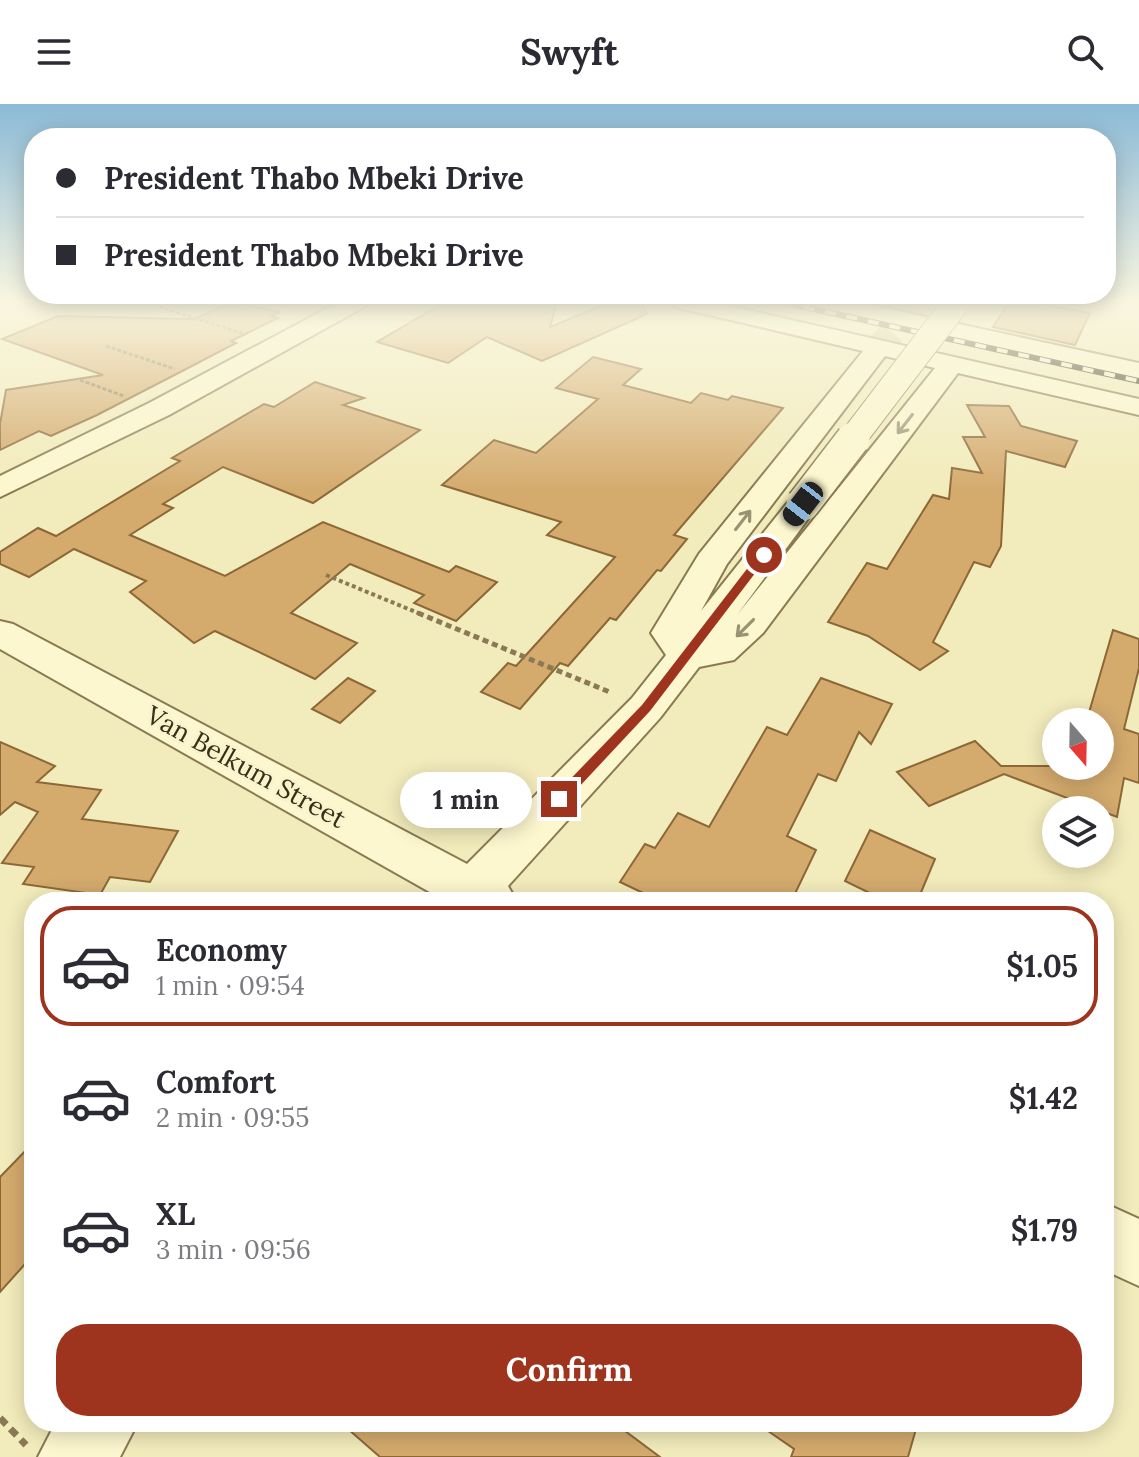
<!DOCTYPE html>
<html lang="en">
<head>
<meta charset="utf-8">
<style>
	:root { --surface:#fff; --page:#f7f7f7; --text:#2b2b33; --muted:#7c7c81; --line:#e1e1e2; --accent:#9f341e }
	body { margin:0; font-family:Lora,serif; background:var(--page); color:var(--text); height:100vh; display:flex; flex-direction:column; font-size:30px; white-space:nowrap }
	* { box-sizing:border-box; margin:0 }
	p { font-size:26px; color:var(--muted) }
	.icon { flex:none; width:44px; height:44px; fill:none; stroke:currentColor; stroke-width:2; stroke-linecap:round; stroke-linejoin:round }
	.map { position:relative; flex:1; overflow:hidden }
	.drawer { position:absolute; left:24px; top:788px; width:1090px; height:540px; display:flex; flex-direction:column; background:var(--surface); border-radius:32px; box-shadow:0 4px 20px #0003 }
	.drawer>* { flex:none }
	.guide { position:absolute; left:24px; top:24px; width:1092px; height:176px; border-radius:32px; box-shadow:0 4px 20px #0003; display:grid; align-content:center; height:176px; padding:0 32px; background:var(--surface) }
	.needle { width:52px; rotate:160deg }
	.buttons { position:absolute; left:1042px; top:604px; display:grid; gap:16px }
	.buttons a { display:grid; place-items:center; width:72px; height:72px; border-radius:50%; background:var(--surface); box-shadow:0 4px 20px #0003; font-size:40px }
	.end { position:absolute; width:36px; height:36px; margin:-18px; border:10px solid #9f341e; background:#fff; box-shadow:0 0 0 4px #fff }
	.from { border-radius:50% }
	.bubble { position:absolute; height:56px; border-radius:28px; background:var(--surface); box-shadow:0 4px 20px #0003; font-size:26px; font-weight:700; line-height:56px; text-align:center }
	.car { position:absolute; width:24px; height:48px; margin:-24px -12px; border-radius:10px; box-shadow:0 0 6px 2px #0007; background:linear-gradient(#222 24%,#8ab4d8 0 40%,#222 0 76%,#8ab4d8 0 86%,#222 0) }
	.guide b { display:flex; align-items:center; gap:28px; height:76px; font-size:30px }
	.guide b+b { border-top:2px solid var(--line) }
	.guide i { width:20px; height:20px; background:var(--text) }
	ul { padding:14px 0 0; list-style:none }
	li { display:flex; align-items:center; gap:24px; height:120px; margin:0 16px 12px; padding:0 16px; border:4px solid transparent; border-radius:32px }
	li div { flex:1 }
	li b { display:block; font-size:30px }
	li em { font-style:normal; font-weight:700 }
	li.active { border-color:var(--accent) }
	li>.icon { width:72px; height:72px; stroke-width:1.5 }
	.action { display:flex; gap:16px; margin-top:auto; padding:16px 32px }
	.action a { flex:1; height:92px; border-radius:32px; background:var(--accent); color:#fff; font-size:32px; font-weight:700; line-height:92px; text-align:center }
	header { display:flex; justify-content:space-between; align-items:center; height:104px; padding:0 32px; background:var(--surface); font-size:36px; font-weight:700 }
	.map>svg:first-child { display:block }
	.building { fill:#d4aa6d; stroke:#8c6837; stroke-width:2 }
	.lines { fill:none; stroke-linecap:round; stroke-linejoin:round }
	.minor-tunnel { stroke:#cdc59b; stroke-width:26; stroke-dasharray:26 13; stroke-linecap:butt }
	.minor-casing { stroke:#8a7a53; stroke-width:4 }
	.path-far3 { stroke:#8a7a53; stroke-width:3; stroke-dasharray:4 2; stroke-linecap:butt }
	.path-far2 { stroke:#8a7a53; stroke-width:4; stroke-dasharray:4 3; stroke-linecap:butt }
	.path-far1 { stroke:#8a7a53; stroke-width:5; stroke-dasharray:6 4; stroke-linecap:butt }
	.path { stroke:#8a7a53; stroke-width:7; stroke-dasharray:9 6; stroke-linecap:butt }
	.minor { fill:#fcf7ce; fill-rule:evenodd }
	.rail-casing { stroke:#382e1a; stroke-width:6 }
	.rail { stroke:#f9f4cb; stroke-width:4; stroke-dasharray:11; stroke-linecap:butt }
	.minor-bridge-far1-casing { stroke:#8a7a53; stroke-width:28; stroke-linecap:butt }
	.minor-bridge-casing { stroke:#8a7a53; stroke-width:36; stroke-linecap:butt }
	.minor-bridge-far1 { stroke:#fcf7ce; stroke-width:26 }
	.minor-bridge { stroke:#fcf7ce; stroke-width:33 }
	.oneway { stroke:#9a9274 }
	.route { fill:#9f341e }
	.labels { text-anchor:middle; stroke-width:6; stroke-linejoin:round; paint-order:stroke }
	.street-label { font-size:26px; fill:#382e1a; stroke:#f9f4cb }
</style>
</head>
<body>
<header><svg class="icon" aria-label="menu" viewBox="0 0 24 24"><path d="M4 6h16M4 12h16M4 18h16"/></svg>Swyft<svg class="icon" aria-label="search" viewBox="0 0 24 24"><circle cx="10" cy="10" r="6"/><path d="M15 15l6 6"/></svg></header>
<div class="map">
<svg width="1139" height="1353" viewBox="0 0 1139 1353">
	<rect width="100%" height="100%" fill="#f2ebbb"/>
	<g class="building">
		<path d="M232 198 279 208 272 212 278 214 231 237 236 239 188 264 97 311 51 332 39 327 0 346V320L6 286 103 271 2 235 58 212 194 215Z"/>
		<path d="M445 198 557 199 550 223 610 198H641L647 210 542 257 487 233 448 259 377 238Z"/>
		<path d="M1009 198H1030L1090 209 1075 241 993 223Z"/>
		<path d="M593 253 641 265 623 281 691 299 701 289 728 296 732 292 783 304 674 431 687 435 661 467 657 466 616 516 610 514 568 562 560 559 520 605 481 588 508 559 516 562 615 453 547 431 561 418 442 381 494 336 536 349 598 295 556 284Z"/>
		<path d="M315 278 364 294 343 301 420 326 313 399 223 363 163 400 173 404 130 431 225 472 323 418 449 468 456 462 497 478 456 517 414 499 424 491 350 460 291 509 357 539 315 575 215 527 194 539 130 488 146 477 74 445 29 473 0 460V448L38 424 56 432 180 357 172 354 264 300 274 303Z"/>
		<path d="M967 301 1009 302 1021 322 1077 337 1065 363 1006 347 1001 442 990 463 974 458 933 538 948 547 920 566 868 532 828 518 867 459 887 465 933 391 949 395 952 364 982 369 963 333H985Z"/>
		<path d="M1113 526 1139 535V564L1124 625 1139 630V679L1124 674 1117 713 1004 670 929 702 897 668 975 637 1001 662H1100V618H1083L1084 611 1088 612Z"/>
		<path d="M348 574 375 587 340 619 312 605Z"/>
		<path d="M821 574 892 600 871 640 859 628 836 677 818 670 787 732 816 746 791 798H662L620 778 645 740 655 744 678 709 709 723 767 623 787 631Z"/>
		<path d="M0 638 55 662 37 678 101 686 82 715 178 727 150 778 110 773 100 791 23 780 34 763 2 759 38 708 15 698 0 711Z"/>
		<path d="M870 726 935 755 917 798H888L845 777Z"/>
		<path d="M34 1038V1150L0 1188V1073Z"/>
		<path d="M340 1318H613L660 1353H380Z"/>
		<path d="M755 1318H918L908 1353H791L794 1345Z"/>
	</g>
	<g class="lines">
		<path class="minor-tunnel" d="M875 248 915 202"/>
		<g class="minor-casing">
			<g id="minor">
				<path d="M339 198H368L364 203 169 311 0 393V372L149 299Z"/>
				<path d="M671 198H712L1139 295V311L958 269 763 529 734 556 699 563 660 614 508 782 517 798H440L442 795 0 545V517L13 520 467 760 632 594 666 551 651 529 699 450 863 247 675 203ZM885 252 935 264 737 511 819 400 814 393 803 390 792 393 701 507 727 460Z"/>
				<path d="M815 198H857L1139 259V275L827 205 819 203Z"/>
				<path d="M1104 1099 1139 1115V1182L1104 1166Z"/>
				<path d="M56 1318H138L120 1353H38Z"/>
			</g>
		</g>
		<g class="path-far3">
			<path d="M159 203 242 229"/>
			<path d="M106 242 175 265"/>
			<path d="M80 276 124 292"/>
		</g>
		<path class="path-far2" d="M326 471 423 511"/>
		<path class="path-far1" d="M418 509 612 589"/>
		<path class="path" d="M0 1314 26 1341"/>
		<use href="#minor" class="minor"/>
		<g class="rail-casing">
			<path id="rail" d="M782 198 1139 277"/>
		</g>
		<use href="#rail" class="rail"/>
		<g class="minor-bridge-far1-casing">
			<path id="minor-bridge-far1" d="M851 337 957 198"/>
		</g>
		<g class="minor-bridge-casing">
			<path id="minor-bridge" d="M803 400 853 335"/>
		</g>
		<use href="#minor-bridge-far1" class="minor-bridge-far1"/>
		<use href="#minor-bridge" class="minor-bridge"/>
	</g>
	<defs><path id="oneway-shaft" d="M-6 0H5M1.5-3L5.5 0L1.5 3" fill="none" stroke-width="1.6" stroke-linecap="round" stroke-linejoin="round" transform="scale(2)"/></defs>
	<g class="oneway">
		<use href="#oneway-shaft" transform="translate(905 320) rotate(128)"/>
		<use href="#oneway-shaft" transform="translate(743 416) rotate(-52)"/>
		<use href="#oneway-shaft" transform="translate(745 524) rotate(135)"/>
	</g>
	<linearGradient id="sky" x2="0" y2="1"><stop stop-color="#8bbad7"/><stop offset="0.51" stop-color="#f9f6e0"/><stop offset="1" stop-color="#f9f6e0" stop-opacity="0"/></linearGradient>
	<rect width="1139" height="387" fill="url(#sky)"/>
	<path class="route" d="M760 448 769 451 650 607 564 699H554V692L642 601Z"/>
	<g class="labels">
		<g class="street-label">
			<text transform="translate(246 663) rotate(29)" y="9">Van Belkum Street</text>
		</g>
	</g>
</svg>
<div class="buttons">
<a><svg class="needle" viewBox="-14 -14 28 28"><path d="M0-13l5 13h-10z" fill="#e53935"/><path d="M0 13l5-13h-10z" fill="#7c7c81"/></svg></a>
<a><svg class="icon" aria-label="layers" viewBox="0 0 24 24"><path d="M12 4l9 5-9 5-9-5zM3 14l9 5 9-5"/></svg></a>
</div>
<i class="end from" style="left:764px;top:451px"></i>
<i class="end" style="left:559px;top:695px"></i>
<div class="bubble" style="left:400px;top:668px;width:132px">1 min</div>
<i class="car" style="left:803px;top:400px;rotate:218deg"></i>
<div class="guide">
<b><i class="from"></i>President Thabo Mbeki Drive</b>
<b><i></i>President Thabo Mbeki Drive</b>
</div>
<section class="drawer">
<ul>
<li class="active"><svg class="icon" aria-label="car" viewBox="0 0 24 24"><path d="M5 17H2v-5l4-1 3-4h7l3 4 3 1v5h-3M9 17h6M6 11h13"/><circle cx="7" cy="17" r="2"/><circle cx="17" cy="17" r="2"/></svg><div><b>Economy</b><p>1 min · 09:54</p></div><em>$1.05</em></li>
<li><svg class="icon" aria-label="car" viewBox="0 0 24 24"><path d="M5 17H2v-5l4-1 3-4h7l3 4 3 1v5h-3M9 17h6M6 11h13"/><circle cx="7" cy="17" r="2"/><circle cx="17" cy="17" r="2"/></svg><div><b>Comfort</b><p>2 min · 09:55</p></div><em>$1.42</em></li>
<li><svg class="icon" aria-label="car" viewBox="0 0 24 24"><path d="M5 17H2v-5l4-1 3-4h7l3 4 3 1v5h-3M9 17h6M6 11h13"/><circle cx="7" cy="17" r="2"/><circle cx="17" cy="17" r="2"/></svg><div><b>XL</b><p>3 min · 09:56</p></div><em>$1.79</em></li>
</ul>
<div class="action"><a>Confirm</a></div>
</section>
</div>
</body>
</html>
